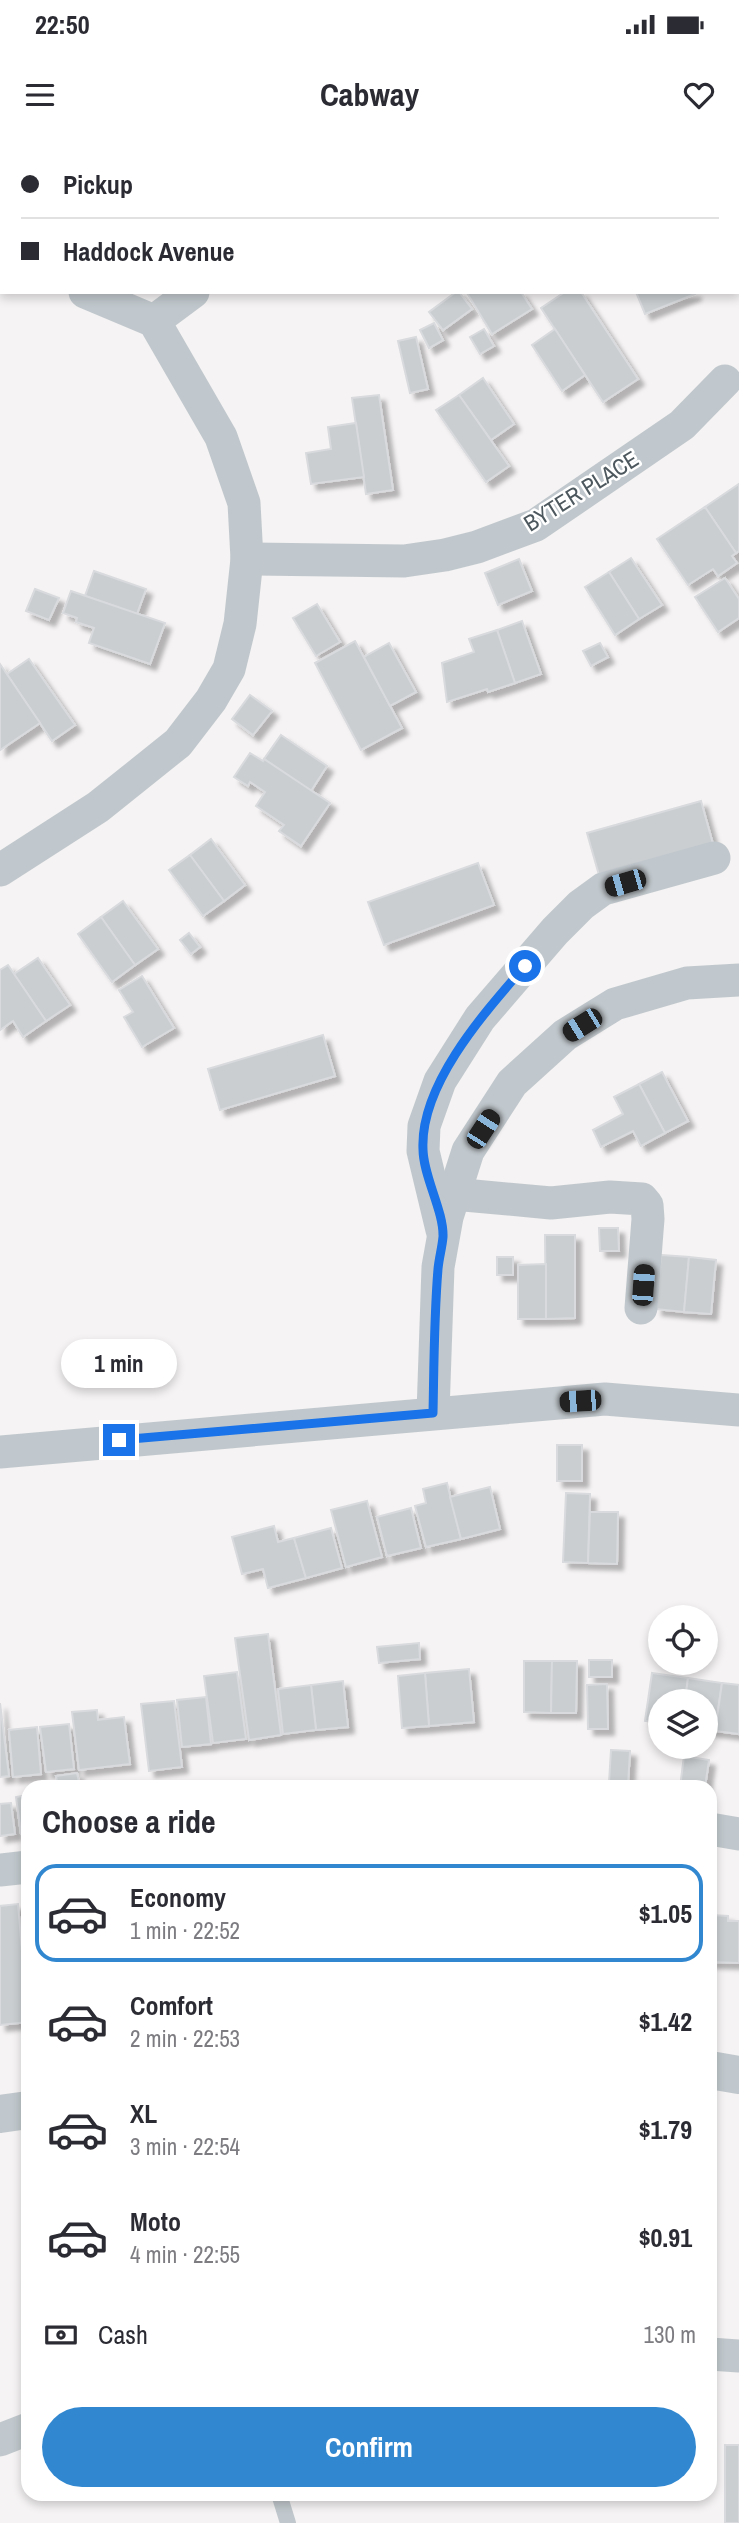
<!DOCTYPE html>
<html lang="en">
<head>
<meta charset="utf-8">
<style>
	:root { --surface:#fff; --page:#f7f7f7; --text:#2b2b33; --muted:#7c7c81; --line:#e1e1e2; --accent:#3288d0 }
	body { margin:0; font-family:"Archivo Narrow",sans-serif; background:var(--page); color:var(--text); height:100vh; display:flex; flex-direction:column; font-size:26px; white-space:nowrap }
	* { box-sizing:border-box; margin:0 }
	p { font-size:23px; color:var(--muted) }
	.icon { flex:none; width:38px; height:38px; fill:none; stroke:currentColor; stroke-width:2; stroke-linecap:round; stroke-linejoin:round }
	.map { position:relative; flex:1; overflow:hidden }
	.drawer { position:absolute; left:21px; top:1640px; width:696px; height:721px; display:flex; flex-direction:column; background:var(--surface); border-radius:21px; box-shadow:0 4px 10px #0003 }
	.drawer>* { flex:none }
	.hud { position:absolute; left:0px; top:0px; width:740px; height:154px; box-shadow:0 4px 10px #0003; display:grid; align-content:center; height:154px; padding:0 21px; background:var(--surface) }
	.controls { position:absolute; left:648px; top:1465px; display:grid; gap:14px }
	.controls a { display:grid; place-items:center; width:70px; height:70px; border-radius:50%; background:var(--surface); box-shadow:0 4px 10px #0003; font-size:35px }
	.end { position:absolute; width:32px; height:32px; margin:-16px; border:9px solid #1a73e8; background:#fff; box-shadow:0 0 0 4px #fff }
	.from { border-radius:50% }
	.bubble { position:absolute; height:49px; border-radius:24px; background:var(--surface); box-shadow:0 4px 10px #0003; font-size:23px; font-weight:700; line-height:49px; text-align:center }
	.car { position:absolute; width:21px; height:42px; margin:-21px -10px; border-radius:9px; box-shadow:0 0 5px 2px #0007; background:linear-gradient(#222 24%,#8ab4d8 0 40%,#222 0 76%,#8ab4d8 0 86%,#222 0) }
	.hud b { display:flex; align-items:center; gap:24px; height:66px; font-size:26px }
	.hud b+b { border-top:2px solid var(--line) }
	.hud i { width:18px; height:18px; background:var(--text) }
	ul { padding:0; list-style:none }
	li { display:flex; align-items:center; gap:21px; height:98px; margin:0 14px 10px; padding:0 7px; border:4px solid transparent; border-radius:21px }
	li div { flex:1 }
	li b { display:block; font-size:26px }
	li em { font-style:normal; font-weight:700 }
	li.current { border-color:var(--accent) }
	li>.icon { width:63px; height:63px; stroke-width:1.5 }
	h2 { padding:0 21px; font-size:32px; line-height:84px }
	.pay { display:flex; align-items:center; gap:18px; height:77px; padding:0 21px; font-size:26px }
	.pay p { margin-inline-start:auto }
	.button { display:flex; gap:14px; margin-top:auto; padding:14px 21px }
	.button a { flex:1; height:80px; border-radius:42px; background:var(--accent); color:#fff; font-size:28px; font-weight:700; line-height:80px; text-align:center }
	.status { display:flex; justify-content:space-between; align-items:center; height:49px; padding:0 35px; background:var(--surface); direction:ltr }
	.status svg { height:19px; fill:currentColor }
	header { display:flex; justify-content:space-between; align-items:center; height:91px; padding:0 21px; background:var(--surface); font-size:32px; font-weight:700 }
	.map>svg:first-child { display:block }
	.building { fill:#caced1; stroke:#d8dadd; stroke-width:2; filter:url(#shadow) }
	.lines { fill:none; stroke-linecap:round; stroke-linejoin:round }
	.service { stroke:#c1c8cd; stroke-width:16 }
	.minor { stroke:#c1c8cd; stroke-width:33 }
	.tertiary { stroke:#c1c8cd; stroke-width:38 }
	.route { stroke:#1a73e8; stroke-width:9 }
	.labels { text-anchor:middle; stroke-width:5; stroke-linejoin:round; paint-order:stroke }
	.street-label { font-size:23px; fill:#4d585e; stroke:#fff }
</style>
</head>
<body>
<div class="status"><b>22:50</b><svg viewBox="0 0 49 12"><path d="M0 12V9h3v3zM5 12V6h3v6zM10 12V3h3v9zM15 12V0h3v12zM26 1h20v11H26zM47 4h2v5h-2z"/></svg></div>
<header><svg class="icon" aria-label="menu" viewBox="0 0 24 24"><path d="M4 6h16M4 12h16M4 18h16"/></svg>Cabway<svg class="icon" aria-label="heart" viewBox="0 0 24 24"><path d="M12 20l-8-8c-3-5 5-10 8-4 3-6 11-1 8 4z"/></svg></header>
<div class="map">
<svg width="739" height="2383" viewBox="0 0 739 2383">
	<defs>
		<filter id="shadow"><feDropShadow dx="6" dy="6" stdDeviation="2" flood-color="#0004"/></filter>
	</defs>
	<rect width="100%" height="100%" fill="#f5f3f3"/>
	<g class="building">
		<path d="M456 152H459L472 169 443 190 429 172Z"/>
		<path d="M468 152H521L532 169 492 194 467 153Z"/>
		<path d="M565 152H581L638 239 603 262 541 168Z"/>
		<path d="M636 152H695V154L645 174Z"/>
		<path d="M434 183 443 200 429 208 420 190Z"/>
		<path d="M484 189 494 206 480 214 470 197Z"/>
		<path d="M555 189 585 235 562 251 532 205Z"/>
		<path d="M416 197 428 249 410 253 398 201Z"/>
		<path d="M483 238 514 284 491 300 459 255Z"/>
		<path d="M379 255 393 350 366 354 352 258Z"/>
		<path d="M459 255 509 326 486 342 436 270Z"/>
		<path d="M356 283 364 337 311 344 306 313 331 309 328 287Z"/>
		<path d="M739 344V411L736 413 705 367Z"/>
		<path d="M705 367 736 413 732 416 737 423 718 436 713 429 688 445 657 399Z"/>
		<path d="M631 418 662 465 639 479 609 432Z"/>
		<path d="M519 419 532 451 498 465 485 433Z"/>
		<path d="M94 431 146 449 137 474 85 456Z"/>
		<path d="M609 432 639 479 615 495 585 447Z"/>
		<path d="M725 438 739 459V478L718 492 695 457Z"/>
		<path d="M35 449 59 458 49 480 26 471Z"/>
		<path d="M71 451 165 483 150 524 89 503 94 488 76 482 77 478 63 473Z"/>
		<path d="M317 464 340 502 316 516 293 478Z"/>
		<path d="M522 481 541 534 515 543 497 490Z"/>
		<path d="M497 490 515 543 488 552 487 549 447 562 442 523 474 512 469 499Z"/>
		<path d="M355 501 402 588 361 610 315 523Z"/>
		<path d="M389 503 416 552 390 566 364 517Z"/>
		<path d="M600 503 608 517 591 526 583 511Z"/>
		<path d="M29 519 75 585 52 601 7 534Z"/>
		<path d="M0 524 40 583 0 610Z"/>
		<path d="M250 555 272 571 253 595 232 579Z"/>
		<path d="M281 595 327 626 311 651 264 619Z"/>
		<path d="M250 613 263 621 264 619 330 663 301 706 279 691 284 685 256 666 265 652 250 642 248 646 234 637Z"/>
		<path d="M701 661 713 704 599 735 587 693Z"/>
		<path d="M211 699 245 745 224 761 190 715Z"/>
		<path d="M190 715 224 761 203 776 169 730Z"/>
		<path d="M478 723 494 765 384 805 368 762Z"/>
		<path d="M123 761 158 809 135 825 101 777Z"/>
		<path d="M101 777 135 825 112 842 78 794Z"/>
		<path d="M189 793 200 807 191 814 180 800Z"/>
		<path d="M38 818 70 865 46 881 14 834Z"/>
		<path d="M8 825 46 881 23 897 13 881 0 890V830Z"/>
		<path d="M142 836 174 888 142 907 124 877 133 872 119 850Z"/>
		<path d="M323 895 335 936 220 970 208 929Z"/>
		<path d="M662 932 688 981 665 993 639 944Z"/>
		<path d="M639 944 665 993 641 1006 633 991 601 1007 593 990 623 974 614 957Z"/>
		<path d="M599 1088H618L619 1111H600Z"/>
		<path d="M545 1095H575V1178L546 1179Z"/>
		<path d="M661 1115 689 1117 684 1172 656 1169Z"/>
		<rect x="497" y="1117" width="16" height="18"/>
		<path d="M689 1117 716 1120 711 1174 684 1172Z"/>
		<path d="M546 1124V1179H518V1125Z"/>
		<rect x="557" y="1305" width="25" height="36"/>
		<path d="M447 1343 461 1399 426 1407 415 1366 426 1363 423 1349Z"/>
		<path d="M490 1347 500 1389 461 1399 450 1357Z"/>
		<path d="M566 1353 590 1354 588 1423 563 1422Z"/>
		<path d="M367 1361 382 1417 346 1427 331 1370Z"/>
		<path d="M411 1368 421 1408 387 1416 377 1377Z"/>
		<path d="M590 1372H618L617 1424 588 1423Z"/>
		<path d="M274 1386 278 1402 294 1398 306 1438 268 1448 263 1429 242 1434 232 1397Z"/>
		<path d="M331 1388 342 1428 306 1438 294 1398Z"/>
		<path d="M268 1494 281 1595 249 1600 235 1498Z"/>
		<path d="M419 1503 420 1519 379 1523 377 1507Z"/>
		<rect x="589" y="1520" width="23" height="17"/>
		<path d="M524 1521H552L551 1573 524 1572Z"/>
		<path d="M552 1521H577L576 1573H551Z"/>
		<path d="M469 1529 474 1582 429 1586 425 1533Z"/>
		<path d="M237 1532 246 1599 213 1603 204 1536Z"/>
		<path d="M425 1533 429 1586 402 1588 398 1536Z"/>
		<path d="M652 1533 688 1538 685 1561H660V1583L645 1581Z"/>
		<path d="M688 1538 722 1543 715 1591 705 1589V1561H685Z"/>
		<path d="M343 1541 348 1587 316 1590 311 1545Z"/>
		<path d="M722 1543 739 1545V1594L715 1591Z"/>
		<path d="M607 1544 608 1589H588L587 1545Z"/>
		<path d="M311 1545 316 1590 283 1594 278 1549Z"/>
		<path d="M206 1557 211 1604 182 1607 177 1560Z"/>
		<path d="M174 1561 182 1627 149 1631 141 1564Z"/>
		<path d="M0 1563 9 1636 0 1637Z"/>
		<path d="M97 1570 98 1580 124 1577 130 1624 79 1630 72 1572Z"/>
		<path d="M69 1584 74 1629 46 1632 40 1587Z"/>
		<path d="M37 1587 41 1634 13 1637 9 1590Z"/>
		<path d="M611 1610 630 1611 628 1645 609 1643Z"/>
		<path d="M684 1616 709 1620 705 1647H680Z"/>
		<path d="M77 1633 80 1647H58L56 1636Z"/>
		<path d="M28 1655V1694H21L16 1657Z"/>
		<path d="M11 1663 15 1694 0 1696V1664Z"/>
		<path d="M18 1764 28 1882 0 1885V1766Z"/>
		<path d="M710 1775 728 1776V1781H739V1823L710 1822Z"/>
		<rect x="725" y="2305" width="14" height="78"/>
	</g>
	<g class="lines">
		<path class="service" d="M279 2354 288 2383"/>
		<g class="minor">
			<path d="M400 2 402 0"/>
			<path d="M0 129H2"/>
			<path d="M154 181 193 152"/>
			<path d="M247 419 404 421 445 415 477 407 536 385 682 285 725 241"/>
			<path d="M0 730 98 667 178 603 211 560 229 529 240 484 247 419 244 363 221 297 154 181 85 152"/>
			<path d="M453 1054 551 1063 610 1057 642 1059 647 1065 648 1079 641 1168"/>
			<path d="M442 1090 423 1011 424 986 440 941 480 878 555 791 581 765 603 749 714 718"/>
			<path d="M433 1273 438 1127 447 1077 468 1011 512 943 565 895 615 864 687 843 739 840"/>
			<path d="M0 1312 605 1259 739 1270"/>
			<path d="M710 1689 739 1694"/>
			<path d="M0 1730 28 1727"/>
			<path d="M710 2214 739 2216"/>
			<path d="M0 2300 28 2289"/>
		</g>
		<g class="tertiary">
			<path d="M710 1930 739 1935"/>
			<path d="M0 1974 28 1970"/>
		</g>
	</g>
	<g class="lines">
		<path class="route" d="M119 1300 433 1273C434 1225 434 1177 438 1129 439 1118 442 1108 443 1097 444 1071 423 1036 423 1009 420 944 485 872 525 826"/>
	</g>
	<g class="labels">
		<g class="street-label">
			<text transform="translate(581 351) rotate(-32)" y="8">BYTER PLACE</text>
		</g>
	</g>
</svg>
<div class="controls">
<a><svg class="icon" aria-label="locate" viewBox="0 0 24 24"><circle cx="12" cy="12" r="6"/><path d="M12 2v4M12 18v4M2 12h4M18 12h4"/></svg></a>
<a><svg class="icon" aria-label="layers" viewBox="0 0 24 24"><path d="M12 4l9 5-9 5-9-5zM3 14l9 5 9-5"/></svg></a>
</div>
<i class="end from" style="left:525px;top:826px"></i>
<i class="end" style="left:119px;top:1300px"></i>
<div class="bubble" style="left:61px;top:1199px;width:116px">1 min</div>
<i class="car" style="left:625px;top:743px;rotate:254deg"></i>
<i class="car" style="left:582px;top:885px;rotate:238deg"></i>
<i class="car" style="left:483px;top:989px;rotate:33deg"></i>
<i class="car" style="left:643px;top:1145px;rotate:4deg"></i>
<i class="car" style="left:580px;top:1261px;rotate:266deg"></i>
<div class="hud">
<b><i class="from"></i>Pickup</b>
<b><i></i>Haddock Avenue</b>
</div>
<section class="drawer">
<h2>Choose a ride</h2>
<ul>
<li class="current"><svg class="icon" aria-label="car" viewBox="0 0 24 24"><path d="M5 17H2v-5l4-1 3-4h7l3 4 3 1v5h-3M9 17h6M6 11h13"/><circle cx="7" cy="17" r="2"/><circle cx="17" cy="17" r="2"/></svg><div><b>Economy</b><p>1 min · 22:52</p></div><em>$1.05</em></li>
<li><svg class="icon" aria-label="car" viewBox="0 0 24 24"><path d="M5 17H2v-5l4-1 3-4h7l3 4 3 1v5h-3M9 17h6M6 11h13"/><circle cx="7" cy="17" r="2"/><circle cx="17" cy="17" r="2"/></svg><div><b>Comfort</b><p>2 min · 22:53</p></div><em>$1.42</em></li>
<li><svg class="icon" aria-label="car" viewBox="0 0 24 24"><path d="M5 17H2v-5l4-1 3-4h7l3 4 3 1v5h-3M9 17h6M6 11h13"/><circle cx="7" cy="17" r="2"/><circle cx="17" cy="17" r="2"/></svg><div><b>XL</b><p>3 min · 22:54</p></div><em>$1.79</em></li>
<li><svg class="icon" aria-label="car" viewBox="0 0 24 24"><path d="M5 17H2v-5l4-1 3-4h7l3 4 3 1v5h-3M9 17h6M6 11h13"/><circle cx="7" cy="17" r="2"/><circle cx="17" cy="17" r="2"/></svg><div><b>Moto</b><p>4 min · 22:55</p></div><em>$0.91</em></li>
</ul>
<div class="pay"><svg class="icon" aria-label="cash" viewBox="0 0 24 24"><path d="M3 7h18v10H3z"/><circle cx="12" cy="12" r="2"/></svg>Cash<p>130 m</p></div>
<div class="button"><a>Confirm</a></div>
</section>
</div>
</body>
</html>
